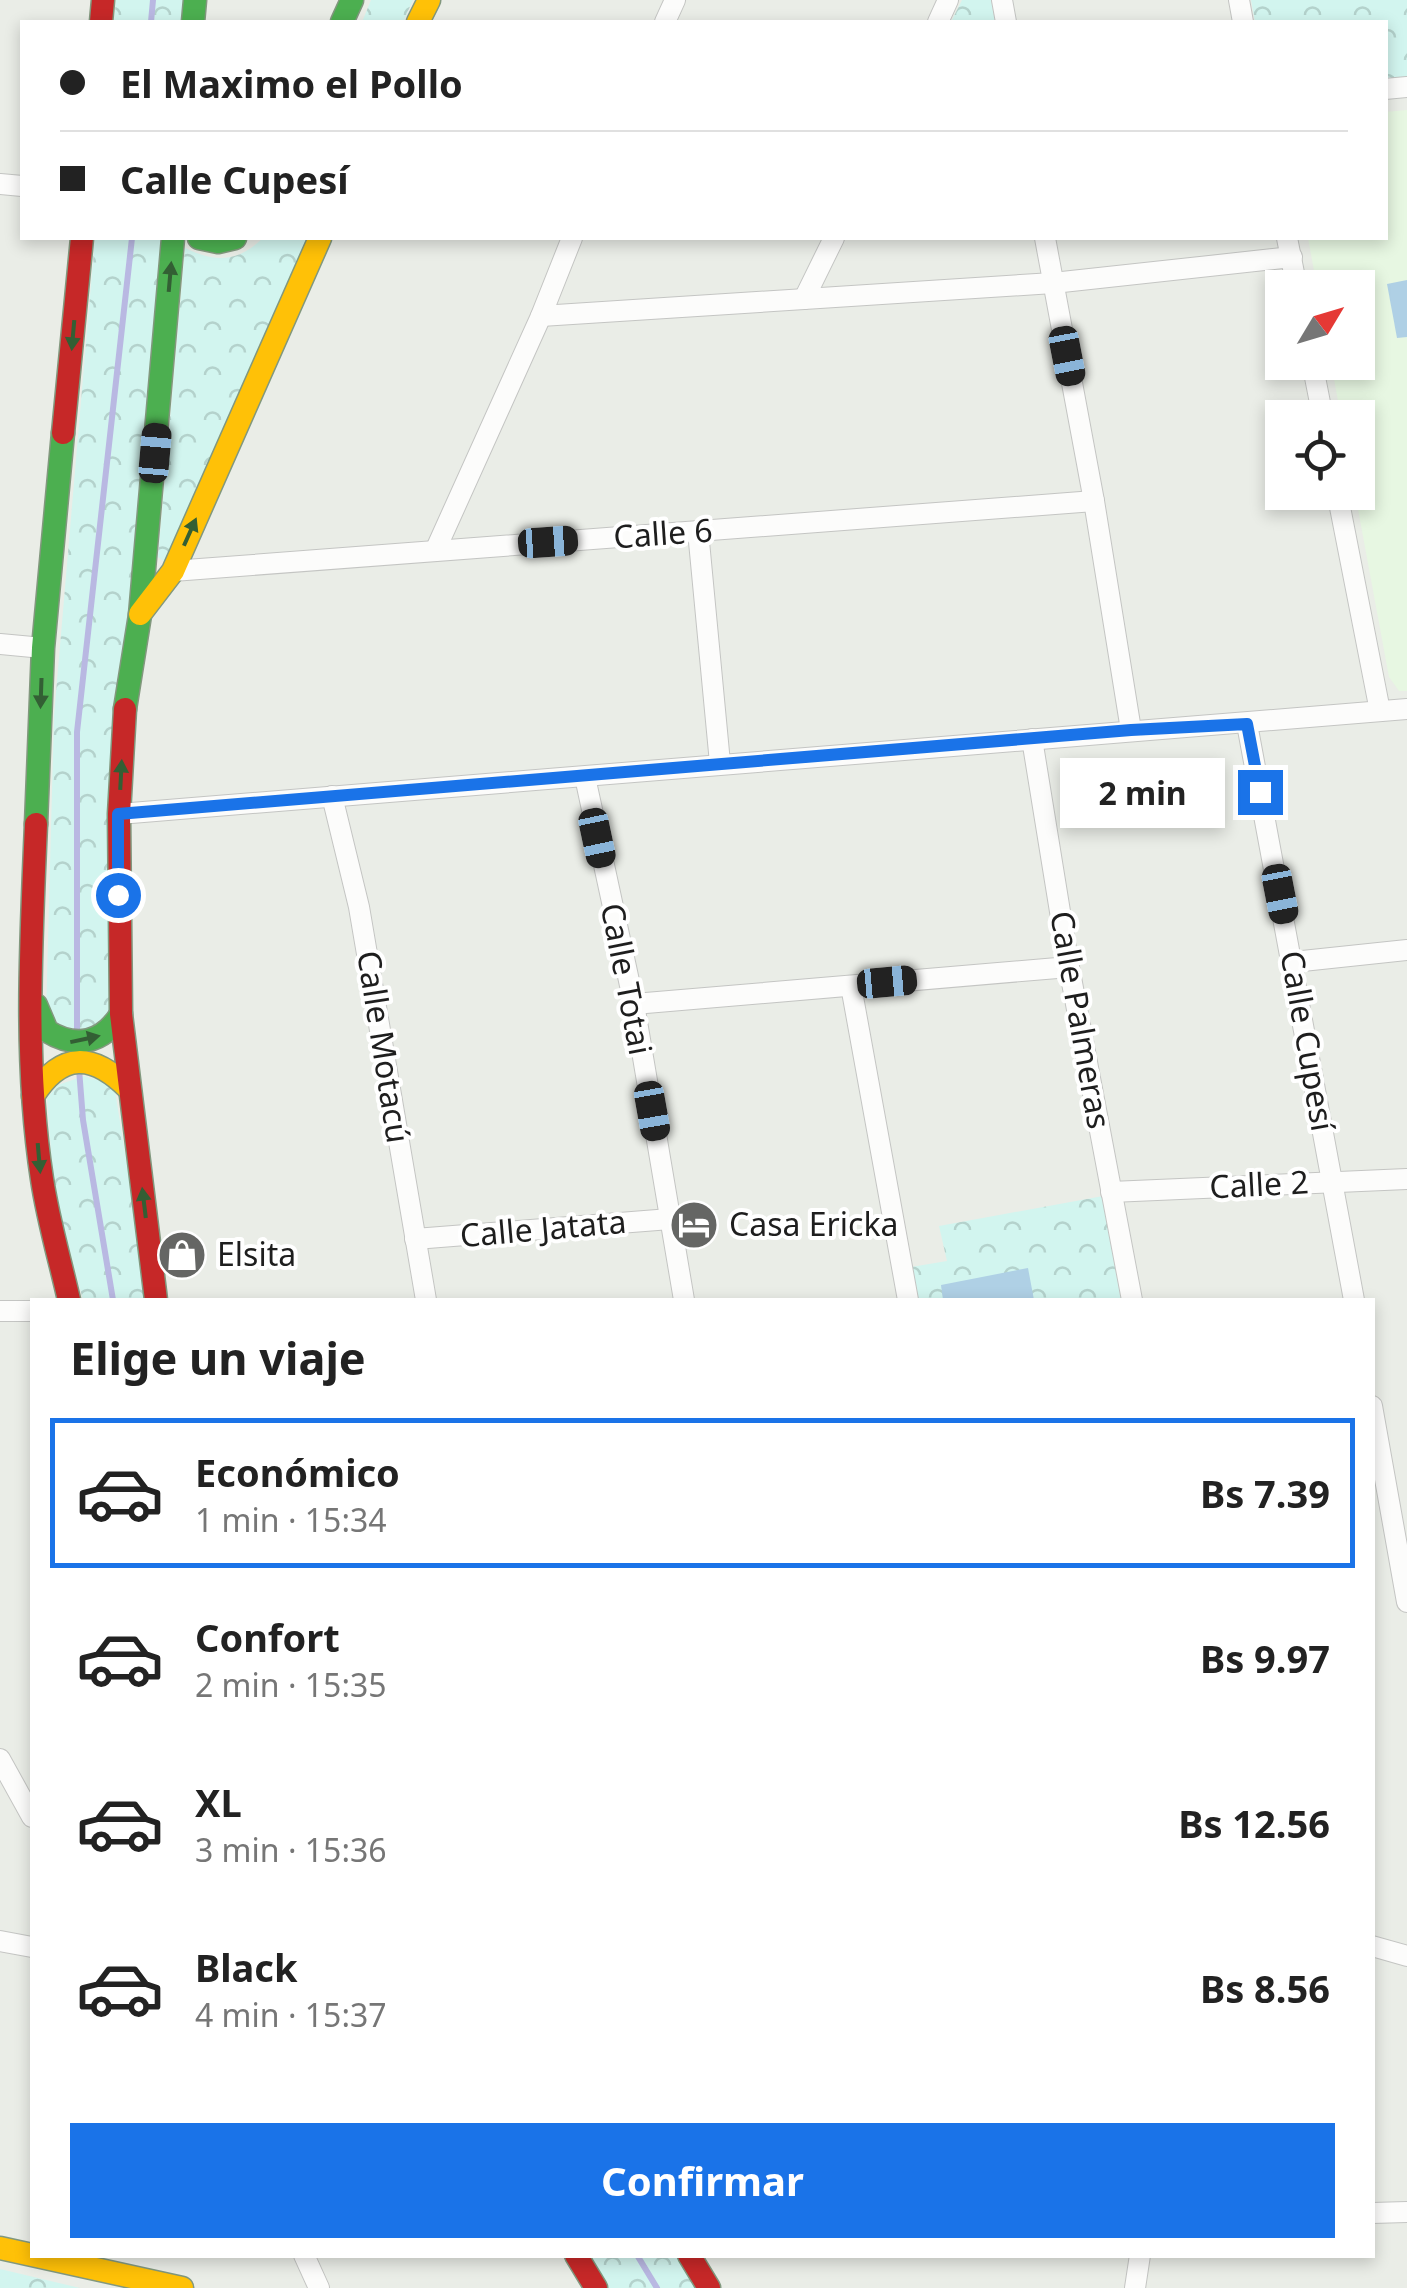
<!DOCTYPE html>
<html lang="es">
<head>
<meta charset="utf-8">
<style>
	:root { --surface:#fff; --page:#f2f2f2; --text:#222; --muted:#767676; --line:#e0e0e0; --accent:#1a73e8 }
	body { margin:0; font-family:"Noto Sans",sans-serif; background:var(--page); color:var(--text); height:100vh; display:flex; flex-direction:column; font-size:38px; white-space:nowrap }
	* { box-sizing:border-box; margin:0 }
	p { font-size:32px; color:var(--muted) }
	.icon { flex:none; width:55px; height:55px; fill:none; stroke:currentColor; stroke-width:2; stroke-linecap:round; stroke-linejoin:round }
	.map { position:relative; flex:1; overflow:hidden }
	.sheet { position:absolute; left:30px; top:1298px; width:1345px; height:960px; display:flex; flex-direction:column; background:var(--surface); border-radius:0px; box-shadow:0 5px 15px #0003 }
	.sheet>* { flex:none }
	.guide { position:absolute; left:20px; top:20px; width:1368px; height:220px; border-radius:0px; box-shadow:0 5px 15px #0003; display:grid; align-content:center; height:220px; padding:0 40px; background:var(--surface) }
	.needle { width:65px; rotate:52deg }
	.tools { position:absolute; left:1265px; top:270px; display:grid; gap:20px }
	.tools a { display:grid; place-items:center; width:110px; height:110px; border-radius:0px; background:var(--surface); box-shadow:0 5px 15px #0003; font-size:50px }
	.end { position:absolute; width:45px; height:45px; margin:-22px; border:12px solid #1a73e8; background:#fff; box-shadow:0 0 0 5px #fff }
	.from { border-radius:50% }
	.bubble { position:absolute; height:70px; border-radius:0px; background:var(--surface); box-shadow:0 5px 15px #0003; font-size:32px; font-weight:700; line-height:70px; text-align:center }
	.car { position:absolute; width:30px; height:60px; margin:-30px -15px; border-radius:12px; box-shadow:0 0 8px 2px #0007; background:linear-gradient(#222 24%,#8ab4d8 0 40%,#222 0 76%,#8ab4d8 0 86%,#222 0) }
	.guide b { display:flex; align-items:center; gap:35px; height:95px; font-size:38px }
	.guide b+b { border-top:2px solid var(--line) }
	.guide i { width:25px; height:25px; background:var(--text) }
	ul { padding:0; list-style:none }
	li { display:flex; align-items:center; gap:30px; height:150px; margin:0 20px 15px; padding:0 20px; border:5px solid transparent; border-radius:0px }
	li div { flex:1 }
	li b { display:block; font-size:38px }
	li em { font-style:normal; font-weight:700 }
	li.selected { border-color:var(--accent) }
	li>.icon { width:90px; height:90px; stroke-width:1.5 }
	h2 { padding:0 40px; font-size:45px; line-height:120px }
	.action { display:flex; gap:20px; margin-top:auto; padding:20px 40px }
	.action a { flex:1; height:115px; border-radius:0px; background:var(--accent); color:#fff; font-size:40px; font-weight:700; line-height:115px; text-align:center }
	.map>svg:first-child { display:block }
	.education { fill:#e7f7e2 }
	.park { fill:url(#park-crowns) }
	.pitch { fill:#afd0e5 }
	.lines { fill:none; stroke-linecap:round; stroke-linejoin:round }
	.stream { stroke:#b9b8e2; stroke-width:6 }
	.street-casing { stroke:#c4c5c3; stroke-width:22 }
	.fast-casing { stroke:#82987e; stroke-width:25 }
	.slow-casing { stroke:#82987e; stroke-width:25 }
	.jam-casing { stroke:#82987e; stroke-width:25 }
	.street { stroke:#fcfcfb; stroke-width:20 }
	.fast { stroke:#4caf50; stroke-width:22 }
	.slow { stroke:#ffc107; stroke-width:22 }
	.jam { stroke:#c62828; stroke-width:22 }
	.oneway { fill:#335f34 }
	.route { stroke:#1a73e8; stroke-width:12 }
	.labels { text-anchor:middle; stroke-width:8; stroke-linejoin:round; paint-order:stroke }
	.street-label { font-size:32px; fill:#1e1e1e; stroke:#fff }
	.poi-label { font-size:32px; fill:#1e1e1e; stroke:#fff; text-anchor:start }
</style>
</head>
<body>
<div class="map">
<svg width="1407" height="2288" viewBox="0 0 1407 2288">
	<defs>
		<pattern id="park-crowns" width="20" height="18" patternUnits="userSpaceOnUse" patternTransform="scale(2.5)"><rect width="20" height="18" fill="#d2f5ef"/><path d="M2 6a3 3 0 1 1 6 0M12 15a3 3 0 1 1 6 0" fill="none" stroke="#b4d2cc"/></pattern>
	</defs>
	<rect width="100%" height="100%" fill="#eaede7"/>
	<path class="education" d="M1407 110V691H1399L1389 677 1355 493 1358 418 1341 417 1331 363 1358 362V288L1317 287 1308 238H1385V112Z"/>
	<g class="park">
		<path d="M116 0H189L187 22H114Z"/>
		<path d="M371 0H413L403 22H362Z"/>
		<path d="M962 0H991L995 22H951Z"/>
		<path d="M1251 0H1407V81L1385 83V22H1255Z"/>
		<path d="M95 238H171L113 1022 69 1038 46 1016 54 716Z"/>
		<path d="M263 238H309L166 563 158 557 185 248C216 263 238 262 263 238Z"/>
		<path d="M84 1076 114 1085 149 1300H83L54 1190 47 1098 58 1085Z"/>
		<path d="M1103 1196 1121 1300H918L911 1267 947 1261 939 1226Z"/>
		<path d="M585 2255H681L701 2288H605Z"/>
		<path d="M0 2269 80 2288H0Z"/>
	</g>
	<g class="pitch">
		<path d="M1407 280V337L1397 338 1387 284Z"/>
		<path d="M1028 1268 1034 1300H943L941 1285Z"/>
	</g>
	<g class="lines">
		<g class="stream">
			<path d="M151 22 153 0"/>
			<path d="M77 1037V732L132 238"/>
			<path d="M79 1069 83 1120 113 1300"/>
			<path d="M637 2255 657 2288"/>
		</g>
		<g class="street-casing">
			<g id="street">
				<path d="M1002 0 1006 22"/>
				<path d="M1239 0 1243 22"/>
				<path d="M665 22 675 0"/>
				<path d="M938 22 948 0"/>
				<path d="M1385 89 1407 87"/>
				<path d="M0 184 22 186"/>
				<path d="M1045 238 1094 501 1131 730"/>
				<path d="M1287 238 1297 288"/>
				<path d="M804 299 834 238"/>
				<path d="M541 316 1053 283 1292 257"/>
				<path d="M1312 362 1323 418"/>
				<path d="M1337 492 1380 711"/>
				<path d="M698 531 720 763"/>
				<path d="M435 551 541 316 572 238"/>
				<path d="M173 571 1094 501"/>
				<path d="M0 644 43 648"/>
				<path d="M1247 724 1354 1300"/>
				<path d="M1032 739 1069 967 1132 1300"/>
				<path d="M585 777 634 1004 684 1300"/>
				<path d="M332 796 359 907 426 1300"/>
				<path d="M119 814 1407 709"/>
				<path d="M1293 962 1407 950"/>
				<path d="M851 986 908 1300"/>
				<path d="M634 1004 1069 967"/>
				<path d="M1111 1192 1407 1179"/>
				<path d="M415 1239 670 1219"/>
				<path d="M0 1311H32"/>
				<path d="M1372 1406 1407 1602"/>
				<path d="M0 1759 32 1817"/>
				<path d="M0 1941 32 1947"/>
				<path d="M1372 1946 1407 1956"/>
				<path d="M1372 2213 1407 2212"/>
				<path d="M304 2255 319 2288"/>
				<path d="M1135 2288 1140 2255"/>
			</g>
		</g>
		<g class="fast-casing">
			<g id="fast">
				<path d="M193 22 195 0"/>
				<path d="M342 22 352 0"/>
				<path d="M199 238 218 242 235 238"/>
				<path d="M125 709 140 615 173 238"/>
				<path d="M36 824 43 648 63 433"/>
				<path d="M36 1005 47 1031C76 1049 103 1043 121 1014"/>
			</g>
		</g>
		<g class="slow-casing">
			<g id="slow">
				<path d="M418 22 429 0"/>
				<path d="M140 614 173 571 320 238"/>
				<path d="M33 1096C62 1051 93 1053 129 1089"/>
				<path d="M0 2248 182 2288"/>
			</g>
		</g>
		<g class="jam-casing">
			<g id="jam">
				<path d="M101 22 103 0"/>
				<path d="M63 433 82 238"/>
				<path d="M125 709 119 814 121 1014 156 1300"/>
				<path d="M36 824C31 942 24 1063 42 1179 48 1220 60 1260 69 1300"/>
				<path d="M576 2255 596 2288"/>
				<path d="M689 2255 709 2288"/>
			</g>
		</g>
		<use href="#street" class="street"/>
		<use href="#fast" class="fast"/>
		<use href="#slow" class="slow"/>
		<use href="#jam" class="jam"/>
	</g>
	<defs><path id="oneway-solid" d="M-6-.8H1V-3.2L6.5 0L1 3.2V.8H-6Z" transform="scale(2.5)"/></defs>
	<g class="oneway">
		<use href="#oneway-solid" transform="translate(170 277) rotate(-85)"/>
		<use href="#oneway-solid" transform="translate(73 335) rotate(95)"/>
		<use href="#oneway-solid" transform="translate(190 532) rotate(-66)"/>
		<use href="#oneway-solid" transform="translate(41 693) rotate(92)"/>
		<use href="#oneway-solid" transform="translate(121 775) rotate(-87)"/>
		<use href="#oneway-solid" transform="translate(85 1039) rotate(-12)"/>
		<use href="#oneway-solid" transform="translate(39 1158) rotate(85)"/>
		<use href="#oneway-solid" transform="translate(144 1203) rotate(-97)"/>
	</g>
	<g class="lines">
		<path class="route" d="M118 895V814L1131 730 1247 724 1260 792"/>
	</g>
	<defs>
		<g id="hotel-disc" transform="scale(2.5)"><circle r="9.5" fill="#656664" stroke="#fff"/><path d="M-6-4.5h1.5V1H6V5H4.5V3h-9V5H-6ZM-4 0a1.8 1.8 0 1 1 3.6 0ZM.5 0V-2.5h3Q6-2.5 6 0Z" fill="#fff"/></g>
		<g id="shop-disc" transform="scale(2.5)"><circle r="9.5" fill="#656664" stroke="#fff"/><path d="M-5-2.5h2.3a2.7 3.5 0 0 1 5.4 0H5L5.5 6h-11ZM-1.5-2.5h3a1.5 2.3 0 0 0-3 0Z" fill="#fff"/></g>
	</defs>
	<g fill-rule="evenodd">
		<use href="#hotel-disc" x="694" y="1225"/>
		<use href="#shop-disc" x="182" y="1255"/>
	</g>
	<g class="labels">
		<g class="street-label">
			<text transform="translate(663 534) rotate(-4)" y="11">Calle 6</text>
			<text transform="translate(626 979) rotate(79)" y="11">Calle Totai</text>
			<text transform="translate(1080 1020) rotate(80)" y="11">Calle Palmeras</text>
			<text transform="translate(1307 1041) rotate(80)" y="11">Calle Cupesí</text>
			<text transform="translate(383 1047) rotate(81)" y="11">Calle Motacú</text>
			<text transform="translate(1259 1185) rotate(-3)" y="11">Calle 2</text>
			<text transform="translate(543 1229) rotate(-5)" y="11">Calle Jatata</text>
		</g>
		<g class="poi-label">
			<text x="729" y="1236">Casa Ericka</text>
			<text x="217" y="1266">Elsita</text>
		</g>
	</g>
</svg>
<div class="tools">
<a><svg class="needle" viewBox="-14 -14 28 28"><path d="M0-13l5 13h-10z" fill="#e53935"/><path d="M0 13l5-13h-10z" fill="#767676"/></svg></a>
<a><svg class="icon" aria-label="locate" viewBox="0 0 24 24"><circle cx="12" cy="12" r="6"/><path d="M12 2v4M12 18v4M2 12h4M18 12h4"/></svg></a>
</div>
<i class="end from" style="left:118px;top:895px"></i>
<i class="end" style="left:1260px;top:792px"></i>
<div class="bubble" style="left:1060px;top:758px;width:165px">2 min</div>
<i class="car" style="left:1067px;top:356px;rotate:169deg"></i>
<i class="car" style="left:155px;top:453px;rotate:5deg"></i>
<i class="car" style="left:548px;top:542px;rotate:86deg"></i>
<i class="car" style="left:597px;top:838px;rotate:168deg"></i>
<i class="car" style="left:1280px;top:894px;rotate:169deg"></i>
<i class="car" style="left:887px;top:982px;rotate:85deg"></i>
<i class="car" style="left:652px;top:1111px;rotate:170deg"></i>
<div class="guide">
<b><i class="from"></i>El Maximo el Pollo</b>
<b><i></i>Calle Cupesí</b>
</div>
<section class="sheet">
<h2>Elige un viaje</h2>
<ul>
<li class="selected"><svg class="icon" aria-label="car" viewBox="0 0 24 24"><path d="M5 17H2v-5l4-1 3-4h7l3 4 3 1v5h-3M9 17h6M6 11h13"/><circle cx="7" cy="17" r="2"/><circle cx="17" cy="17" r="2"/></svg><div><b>Económico</b><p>1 min · 15:34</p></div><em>Bs 7.39</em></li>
<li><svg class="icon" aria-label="car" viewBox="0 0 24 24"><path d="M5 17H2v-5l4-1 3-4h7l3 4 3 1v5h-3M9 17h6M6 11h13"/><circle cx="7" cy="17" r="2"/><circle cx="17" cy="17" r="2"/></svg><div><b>Confort</b><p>2 min · 15:35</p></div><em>Bs 9.97</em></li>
<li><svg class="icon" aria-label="car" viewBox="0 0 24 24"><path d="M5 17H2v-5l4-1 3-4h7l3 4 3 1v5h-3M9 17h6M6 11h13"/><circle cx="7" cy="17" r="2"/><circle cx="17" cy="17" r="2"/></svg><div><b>XL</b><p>3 min · 15:36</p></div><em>Bs 12.56</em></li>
<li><svg class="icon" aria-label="car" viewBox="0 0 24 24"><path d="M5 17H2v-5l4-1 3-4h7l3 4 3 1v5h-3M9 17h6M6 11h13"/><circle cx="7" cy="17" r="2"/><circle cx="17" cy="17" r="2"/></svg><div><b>Black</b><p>4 min · 15:37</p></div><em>Bs 8.56</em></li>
</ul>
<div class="action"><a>Confirmar</a></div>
</section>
</div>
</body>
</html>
